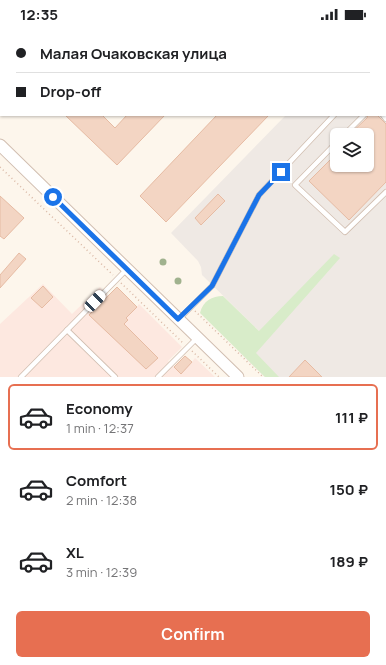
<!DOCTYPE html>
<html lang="en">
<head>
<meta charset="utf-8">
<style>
	:root { --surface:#fff; --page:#f6f6f6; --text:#202124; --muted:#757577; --line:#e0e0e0; --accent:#e76f51 }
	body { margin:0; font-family:Manrope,sans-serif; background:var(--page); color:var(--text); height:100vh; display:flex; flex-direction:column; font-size:15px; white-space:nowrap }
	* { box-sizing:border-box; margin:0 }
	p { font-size:13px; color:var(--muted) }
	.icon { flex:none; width:22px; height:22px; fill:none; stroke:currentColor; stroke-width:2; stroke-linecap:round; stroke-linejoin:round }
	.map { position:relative; height:349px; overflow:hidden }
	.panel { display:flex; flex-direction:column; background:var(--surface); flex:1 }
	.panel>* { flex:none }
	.guide { position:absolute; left:0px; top:0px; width:386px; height:88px; box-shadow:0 1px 3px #0004; display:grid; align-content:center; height:88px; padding:0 16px; background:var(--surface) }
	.fabs { position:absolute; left:330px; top:100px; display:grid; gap:8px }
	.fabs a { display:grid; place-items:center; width:44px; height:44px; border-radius:6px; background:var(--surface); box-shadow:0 1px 3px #0004; font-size:20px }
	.end { position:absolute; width:18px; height:18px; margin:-9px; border:5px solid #1a73e8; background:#fff; box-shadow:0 0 0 2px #fff }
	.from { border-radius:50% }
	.car { position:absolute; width:12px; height:24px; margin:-12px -6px; border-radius:5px; box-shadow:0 0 3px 1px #0007; background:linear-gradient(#fff 24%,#345 0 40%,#fff 0 76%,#345 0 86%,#fff 0) }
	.guide b { display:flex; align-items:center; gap:14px; height:38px; font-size:15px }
	.guide b+b { border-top:1px solid var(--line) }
	.guide i { width:10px; height:10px; background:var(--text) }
	ul { padding:7px 0 0; list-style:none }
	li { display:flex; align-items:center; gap:12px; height:66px; margin:0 8px 6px; padding:0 8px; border:2px solid transparent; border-radius:6px }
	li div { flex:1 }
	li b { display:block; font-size:15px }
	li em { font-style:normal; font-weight:700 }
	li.active { border-color:var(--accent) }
	li>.icon { width:36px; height:36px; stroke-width:1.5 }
	.primary-button { display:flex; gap:8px; margin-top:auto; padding:8px 16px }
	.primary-button a { flex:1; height:46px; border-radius:6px; background:var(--accent); color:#fff; font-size:16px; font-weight:700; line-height:46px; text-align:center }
	.status { display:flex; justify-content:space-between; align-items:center; height:28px; padding:0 20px; background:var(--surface); direction:ltr }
	.status svg { height:11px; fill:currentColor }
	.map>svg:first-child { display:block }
	.commercial { fill:#fde8e0 }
	.industrial { fill:#efe9e4; fill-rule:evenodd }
	.green { fill:#d8ecc9 }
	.building { fill:#f3d5c3; stroke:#e6bba3 }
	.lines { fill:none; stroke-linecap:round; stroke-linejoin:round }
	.service-casing { stroke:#d1beb0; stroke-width:6 }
	.tertiary-casing { stroke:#d1beb0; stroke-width:13 }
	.path { stroke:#d9b8a5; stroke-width:1.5; stroke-dasharray:1 3; stroke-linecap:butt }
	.service { stroke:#fff; stroke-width:4.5 }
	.tertiary { stroke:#fff; stroke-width:11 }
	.tree { fill:#a0b28e }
	.route { stroke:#1a73e8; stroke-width:5 }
</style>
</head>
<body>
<div class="status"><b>12:35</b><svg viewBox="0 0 49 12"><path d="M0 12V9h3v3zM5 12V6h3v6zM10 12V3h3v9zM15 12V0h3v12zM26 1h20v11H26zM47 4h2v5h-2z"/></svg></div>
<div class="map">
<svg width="386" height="349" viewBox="0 0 386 349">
	<rect width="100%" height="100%" fill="#fdf6ec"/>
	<path class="commercial" d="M43 256 72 286 100 259 108 268 117 259 137 279 139 276 182 319 168 333 174 339 185 328 192 334 195 330 215 349H0V296Z"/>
	<path class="industrial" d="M385 9H386V349H265L239 324 259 303 202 247 201 239 198 233 171 205 286 87H385ZM337 107H367V137H337Z"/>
	<path class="green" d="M334 226 340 230 256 325 279 349H265L200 285C203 273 212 268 223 268L259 303Z"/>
	<g class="building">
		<path d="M65 87H102L115 100 127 87H165L117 137Z"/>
		<path d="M217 87H269L166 194 140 168Z"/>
		<path d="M368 87H377L386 96V154L349 192 309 153 337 125V137H367V107H349L367 90Z"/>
		<path d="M218 166 225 173 201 197 195 190Z"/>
		<path d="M0 168 24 190 4 211 0 208Z"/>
		<path d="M19 225 26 231 0 260V247Z"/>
		<path d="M43 258 53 269 42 280 31 270Z"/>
		<path d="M117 259 137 279 126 290 128 292 124 296 158 330 146 341 89 287Z"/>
		<path d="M185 328 192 334 181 346 174 339Z"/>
		<path d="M305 332 322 349H289Z"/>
	</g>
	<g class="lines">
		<g class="service-casing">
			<g id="service">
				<path d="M385 33 386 32"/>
				<path d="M385 65 386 63"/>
				<path d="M383 87 386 91"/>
				<path d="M344 107 364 87"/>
				<path d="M337 114 295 157 345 204 386 164"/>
				<path d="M179 291 212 258 259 167 334 87"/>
				<path d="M67 302 115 349"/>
				<path d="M21 349 127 241"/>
				<path d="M158 349 197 310"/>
			</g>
		</g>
		<g class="tertiary-casing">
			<path id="tertiary" d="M0 117 238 349"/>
		</g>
		<g class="path">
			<path d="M0 139 113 247"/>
			<path d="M121 255 183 315"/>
			<path d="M195 283 263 349"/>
			<path d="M192 323 219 349"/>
		</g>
		<use href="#service" class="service"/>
		<use href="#tertiary" class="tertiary"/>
	</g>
	<g class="tree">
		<circle cx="163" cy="234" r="3.5"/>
		<circle cx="178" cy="253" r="3.5"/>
	</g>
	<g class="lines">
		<path class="route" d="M53 169 178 291 212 258 259 167 281 144"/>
	</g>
</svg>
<div class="fabs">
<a><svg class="icon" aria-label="layers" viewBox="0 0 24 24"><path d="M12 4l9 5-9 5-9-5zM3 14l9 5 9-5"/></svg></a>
</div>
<i class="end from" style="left:53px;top:169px"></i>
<i class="end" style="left:281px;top:144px"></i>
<i class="car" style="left:95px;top:273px;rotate:44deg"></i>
<div class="guide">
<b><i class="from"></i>Малая Очаковская улица</b>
<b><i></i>Drop-off</b>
</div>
</div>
<section class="panel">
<ul>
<li class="active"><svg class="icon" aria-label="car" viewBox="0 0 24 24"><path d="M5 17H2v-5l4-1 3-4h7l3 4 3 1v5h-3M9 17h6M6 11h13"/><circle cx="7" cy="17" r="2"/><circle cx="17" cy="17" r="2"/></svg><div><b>Economy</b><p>1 min · 12:37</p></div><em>111 ₽</em></li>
<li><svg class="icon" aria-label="car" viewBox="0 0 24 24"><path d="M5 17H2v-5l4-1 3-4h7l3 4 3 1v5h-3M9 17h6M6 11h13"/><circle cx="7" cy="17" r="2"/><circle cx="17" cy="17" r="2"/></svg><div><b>Comfort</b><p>2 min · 12:38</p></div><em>150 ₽</em></li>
<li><svg class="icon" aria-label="car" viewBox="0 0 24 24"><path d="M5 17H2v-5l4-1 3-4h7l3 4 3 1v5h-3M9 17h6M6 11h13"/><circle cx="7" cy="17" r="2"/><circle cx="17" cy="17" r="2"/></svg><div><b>XL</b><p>3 min · 12:39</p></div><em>189 ₽</em></li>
</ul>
<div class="primary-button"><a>Confirm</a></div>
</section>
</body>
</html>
